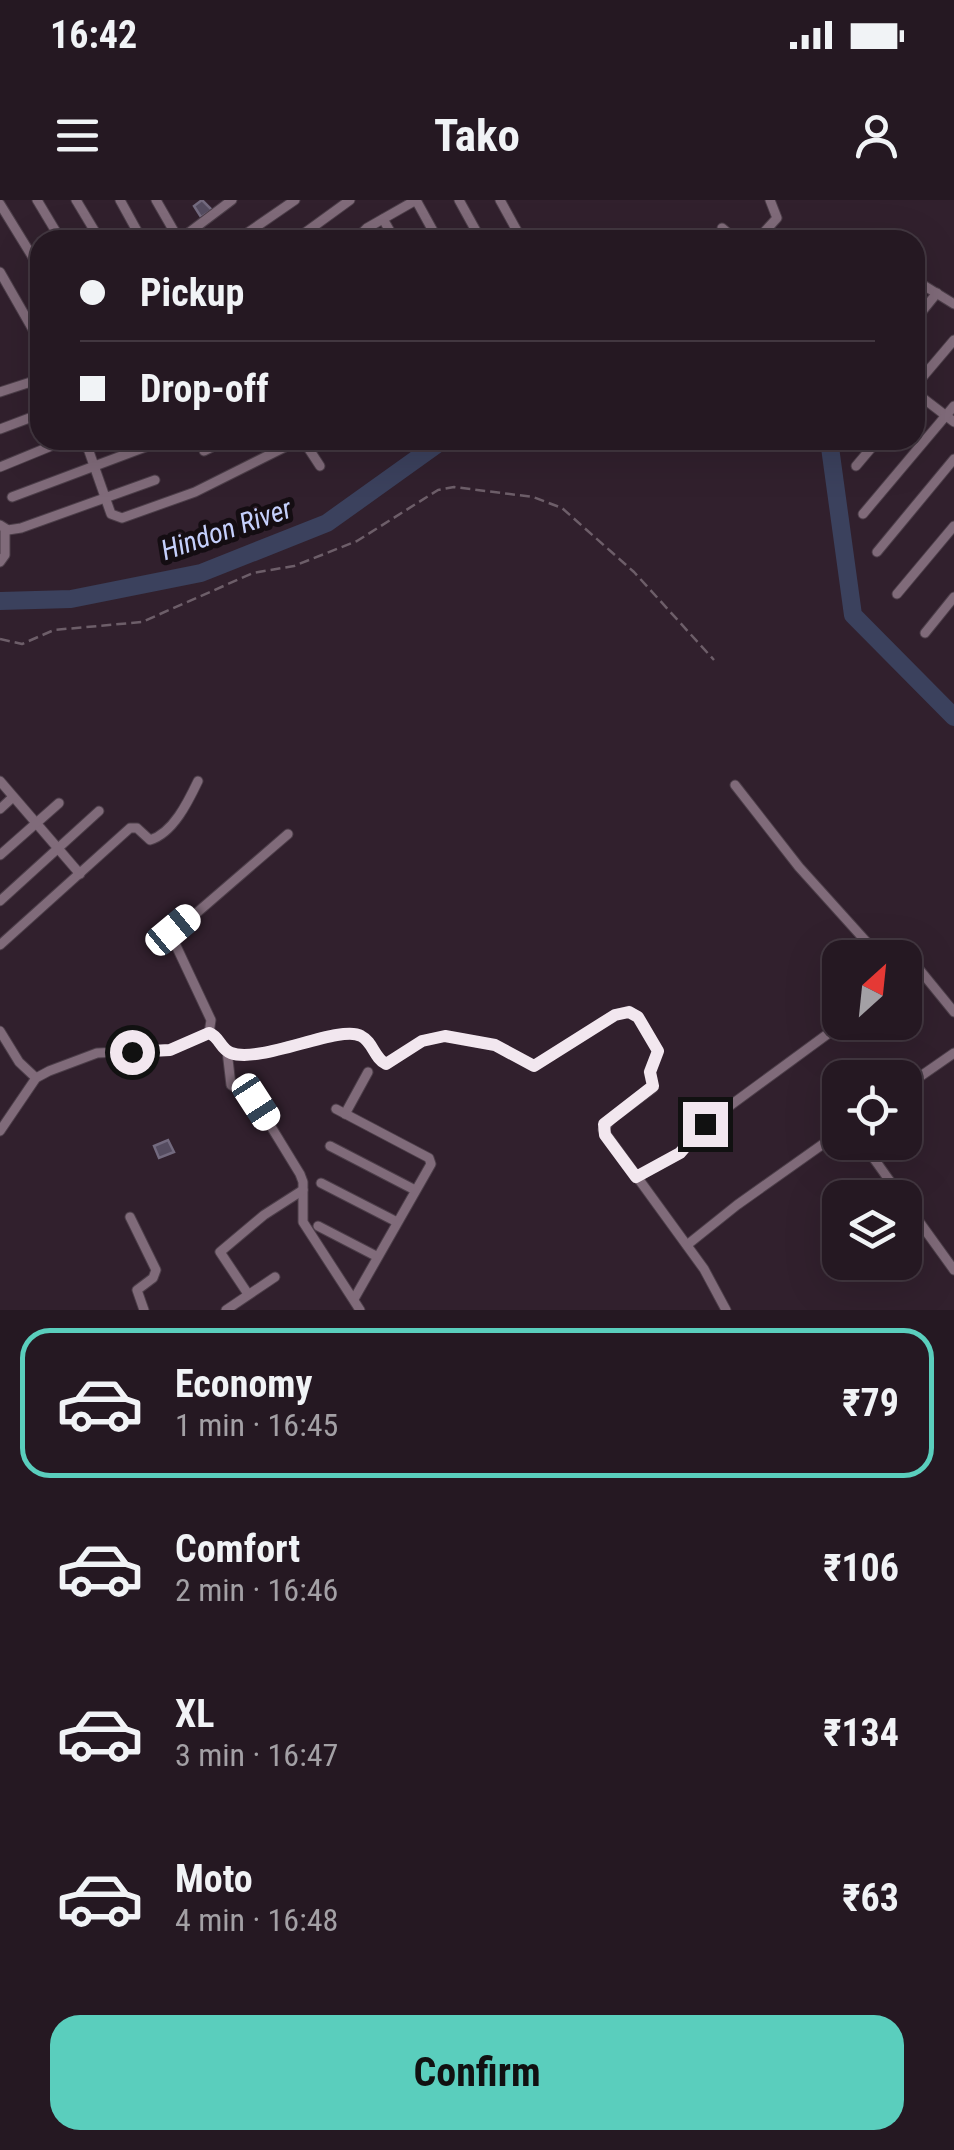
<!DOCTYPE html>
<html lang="en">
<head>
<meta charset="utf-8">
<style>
	:root { --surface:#251822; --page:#2d212a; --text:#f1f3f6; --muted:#a3a0a5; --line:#423740; --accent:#5acebd }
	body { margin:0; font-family:"Roboto Condensed",sans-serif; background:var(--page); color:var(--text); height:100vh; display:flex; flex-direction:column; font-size:38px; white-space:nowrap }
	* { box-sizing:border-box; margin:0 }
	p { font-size:32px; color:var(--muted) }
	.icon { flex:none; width:55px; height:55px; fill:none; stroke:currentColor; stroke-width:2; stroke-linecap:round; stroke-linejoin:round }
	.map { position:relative; height:1110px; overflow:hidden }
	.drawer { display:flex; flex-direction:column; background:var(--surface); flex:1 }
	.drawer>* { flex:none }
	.guide { position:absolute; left:30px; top:30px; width:895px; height:220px; border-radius:30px; box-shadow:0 10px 40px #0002,0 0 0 2px var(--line); display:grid; align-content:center; height:220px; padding:0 50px; background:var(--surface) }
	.needle { width:65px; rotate:27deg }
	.fabs { position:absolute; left:822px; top:740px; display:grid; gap:20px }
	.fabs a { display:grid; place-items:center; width:100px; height:100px; border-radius:20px; background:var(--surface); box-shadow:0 10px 40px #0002,0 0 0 2px var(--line); font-size:50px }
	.end { position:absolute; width:45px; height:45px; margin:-22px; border:12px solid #f2e7ef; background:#111; box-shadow:0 0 0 5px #111 }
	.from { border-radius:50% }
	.car { position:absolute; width:30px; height:60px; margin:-30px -15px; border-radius:12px; box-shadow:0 0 8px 2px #0007; background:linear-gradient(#fff 24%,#345 0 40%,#fff 0 76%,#345 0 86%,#fff 0) }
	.guide b { display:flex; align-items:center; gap:35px; height:95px; font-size:38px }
	.guide b+b { border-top:2px solid var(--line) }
	.guide i { width:25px; height:25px; background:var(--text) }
	ul { padding:18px 0 0; list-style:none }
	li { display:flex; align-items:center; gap:30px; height:150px; margin:0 20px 15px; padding:0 30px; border:5px solid transparent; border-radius:30px }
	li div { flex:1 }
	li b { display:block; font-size:38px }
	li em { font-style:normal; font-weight:700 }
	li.active { border-color:var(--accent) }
	li>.icon { width:90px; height:90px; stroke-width:1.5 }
	.action { display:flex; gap:20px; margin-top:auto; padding:20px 50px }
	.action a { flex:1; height:115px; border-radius:30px; background:var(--accent); color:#111; font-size:40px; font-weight:700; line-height:115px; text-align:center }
	.status { display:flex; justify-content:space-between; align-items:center; height:70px; padding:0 50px; background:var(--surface); direction:ltr }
	.status svg { height:28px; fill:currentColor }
	header { display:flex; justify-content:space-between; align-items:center; height:130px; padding:0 50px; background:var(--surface); font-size:45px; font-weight:700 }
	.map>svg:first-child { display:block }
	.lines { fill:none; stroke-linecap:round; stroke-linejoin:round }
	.river { stroke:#3b415d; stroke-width:18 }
	.building { fill:#554c60; stroke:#736a7f; stroke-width:2.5 }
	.street-casing { stroke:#4c3e49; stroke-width:11 }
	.path { stroke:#6d5e69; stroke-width:2.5; stroke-dasharray:10 5; stroke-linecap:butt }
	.street { stroke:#806b7a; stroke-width:9 }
	.route { stroke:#f2e7ef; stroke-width:12 }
	.labels { text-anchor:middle; stroke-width:10; stroke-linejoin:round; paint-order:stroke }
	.water-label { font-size:28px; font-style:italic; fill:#c5d0fc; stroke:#140d12 }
</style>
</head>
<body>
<div class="status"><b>16:42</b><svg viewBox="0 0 49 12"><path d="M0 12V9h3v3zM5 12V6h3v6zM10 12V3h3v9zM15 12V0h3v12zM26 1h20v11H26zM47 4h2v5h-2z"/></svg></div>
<header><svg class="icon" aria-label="menu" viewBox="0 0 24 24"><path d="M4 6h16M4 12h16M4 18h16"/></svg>Tako<svg class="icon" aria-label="person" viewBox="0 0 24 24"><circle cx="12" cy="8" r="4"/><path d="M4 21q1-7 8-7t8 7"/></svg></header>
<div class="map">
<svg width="954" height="1110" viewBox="0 0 954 1110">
	<rect width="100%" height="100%" fill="#31202d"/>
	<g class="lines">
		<g class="river">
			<path d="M829 240 853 415 954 517"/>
			<path d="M0 401 71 399 201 373 327 323 443 240"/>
		</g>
	</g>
	<g class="building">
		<path d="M202 0 212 10 201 17 194 6Z"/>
		<path d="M168 940 174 952 159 958 154 946Z"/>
	</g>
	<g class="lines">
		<g class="street-casing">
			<g id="street">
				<path d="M37 0 61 40"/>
				<path d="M76 0 100 40"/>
				<path d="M120 0 142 40"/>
				<path d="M156 0 179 40"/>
				<path d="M459 0 481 40"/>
				<path d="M500 0 522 40"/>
				<path d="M0 4 40 69"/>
				<path d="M383 19 395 40"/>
				<path d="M722 28 736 40"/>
				<path d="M179 40 232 0"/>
				<path d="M237 40 295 0"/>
				<path d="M295 40 350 0"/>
				<path d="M363 40 362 33 367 28 416 0 438 40"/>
				<path d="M417 40 432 30"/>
				<path d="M757 40 777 18 770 0"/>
				<path d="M0 72 40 142"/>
				<path d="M915 80 954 104"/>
				<path d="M915 120 937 93"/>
				<path d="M915 186 954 140"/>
				<path d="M0 192 40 179"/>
				<path d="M915 192 954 222"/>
				<path d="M0 229 40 214"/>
				<path d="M85 240 111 314 122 318 195 292 299 240"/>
				<path d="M303 240 320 266"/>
				<path d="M204 251 226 240"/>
				<path d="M856 266 878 240"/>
				<path d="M0 267 66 240"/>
				<path d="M12 297 164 240"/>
				<path d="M863 314 954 206"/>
				<path d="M0 325 8 330 21 328 155 280"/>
				<path d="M877 352 954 259"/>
				<path d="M0 362 5 355V329"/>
				<path d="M897 394 954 326"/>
				<path d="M925 433 954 397"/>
				<path d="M0 581 80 674"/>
				<path d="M735 585 799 667 881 758"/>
				<path d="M0 609 13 597"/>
				<path d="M0 655 59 603"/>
				<path d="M0 701 99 611"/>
				<path d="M0 745 130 628H137L150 640C173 633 188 602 198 581"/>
				<path d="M919 769 954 812"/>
				<path d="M0 831 19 862 36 878"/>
				<path d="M209 833 211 820 171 735 288 634"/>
				<path d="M227 851 231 885 256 902 300 974 303 982V1022L360 1110"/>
				<path d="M905 887 954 853"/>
				<path d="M336 909 429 958 431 964 354 1099"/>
				<path d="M345 914 368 872"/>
				<path d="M0 931 36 878 49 871 97 853 170 850 209 833C220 837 220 849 231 853 260 863 325 830 354 834 371 836 373 858 387 864L422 841 445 836 495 845 534 866 615 815 629 811 638 817 658 851 649 872 653 888 611 919 603 930 704 1069 726 1110"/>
				<path d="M862 942 902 998"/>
				<path d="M330 946 415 990"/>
				<path d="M637 977 680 953 705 924 844 822"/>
				<path d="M321 983 397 1022"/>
				<path d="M905 1002 954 1070"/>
				<path d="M130 1017 156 1070 153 1078 137 1090 144 1110"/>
				<path d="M318 1026 376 1056"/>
				<path d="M687 1045 737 1005 840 932"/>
				<path d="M248 1094 220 1052 264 1015 303 990"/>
				<path d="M226 1110 275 1077"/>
			</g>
		</g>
		<path class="path" d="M0 439 22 444 54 430 142 422 253 373 294 366 357 341 438 290 454 287 533 297 562 308 634 372 714 460"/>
		<use href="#street" class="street"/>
	</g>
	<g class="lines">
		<path class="route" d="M132 852 170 850 209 833C220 837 220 849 231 853 261 864 340 824 361 836 373 842 374 858 386 864L422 841 445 836 495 845 534 866 615 815 629 812 638 817 658 851 650 872 653 886 604 924 605 935 636 977 680 953 705 924"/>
	</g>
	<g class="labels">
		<g class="water-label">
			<text transform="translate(226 329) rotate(-19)" y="10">Hindon River</text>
		</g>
	</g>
</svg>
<div class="fabs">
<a><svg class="needle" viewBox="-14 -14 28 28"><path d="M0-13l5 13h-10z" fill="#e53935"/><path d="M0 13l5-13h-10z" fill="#a3a0a5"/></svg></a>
<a><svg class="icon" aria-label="locate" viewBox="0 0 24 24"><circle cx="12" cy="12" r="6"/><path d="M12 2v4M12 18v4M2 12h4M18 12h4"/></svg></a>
<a><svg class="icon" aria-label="layers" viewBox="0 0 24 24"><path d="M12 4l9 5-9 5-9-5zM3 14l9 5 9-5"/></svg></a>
</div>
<i class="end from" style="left:132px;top:852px"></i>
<i class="end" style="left:705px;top:924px"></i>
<i class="car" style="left:173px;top:730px;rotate:50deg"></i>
<i class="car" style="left:256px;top:902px;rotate:147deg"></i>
<div class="guide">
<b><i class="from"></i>Pickup</b>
<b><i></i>Drop-off</b>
</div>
</div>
<section class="drawer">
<ul>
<li class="active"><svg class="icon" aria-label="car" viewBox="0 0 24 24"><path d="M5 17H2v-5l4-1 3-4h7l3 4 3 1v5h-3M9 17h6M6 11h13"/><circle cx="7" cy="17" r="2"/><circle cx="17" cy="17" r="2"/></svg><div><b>Economy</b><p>1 min · 16:45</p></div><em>₹79</em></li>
<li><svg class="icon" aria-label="car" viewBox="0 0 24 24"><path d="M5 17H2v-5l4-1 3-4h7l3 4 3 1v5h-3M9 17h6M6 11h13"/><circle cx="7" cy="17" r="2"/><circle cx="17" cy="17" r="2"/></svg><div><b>Comfort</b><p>2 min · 16:46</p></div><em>₹106</em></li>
<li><svg class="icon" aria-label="car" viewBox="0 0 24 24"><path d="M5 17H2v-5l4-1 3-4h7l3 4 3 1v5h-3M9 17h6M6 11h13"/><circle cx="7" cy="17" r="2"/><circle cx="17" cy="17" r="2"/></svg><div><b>XL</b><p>3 min · 16:47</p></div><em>₹134</em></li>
<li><svg class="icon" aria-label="car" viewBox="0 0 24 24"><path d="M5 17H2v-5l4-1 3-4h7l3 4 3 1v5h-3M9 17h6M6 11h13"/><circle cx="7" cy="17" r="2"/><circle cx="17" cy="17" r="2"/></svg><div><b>Moto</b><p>4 min · 16:48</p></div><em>₹63</em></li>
</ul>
<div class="action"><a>Confirm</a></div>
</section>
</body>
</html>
